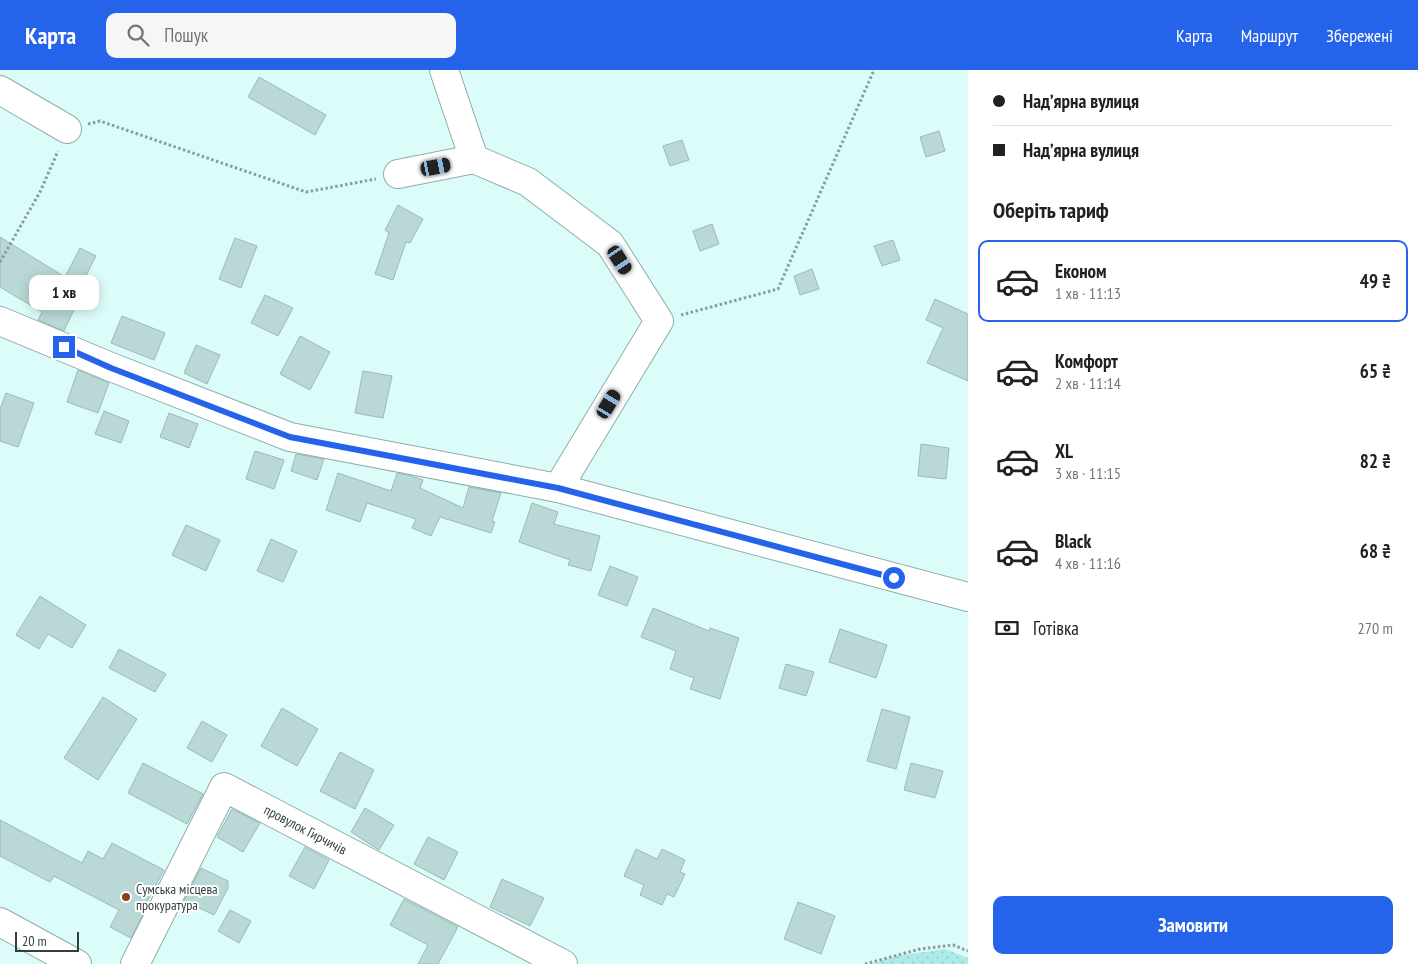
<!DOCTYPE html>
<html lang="uk">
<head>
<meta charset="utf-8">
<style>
	:root { --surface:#fff; --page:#f6f6f6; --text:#202124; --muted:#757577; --line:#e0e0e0; --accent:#2563eb }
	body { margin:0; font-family:"PT Sans Narrow",sans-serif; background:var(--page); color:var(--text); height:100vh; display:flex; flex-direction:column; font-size:19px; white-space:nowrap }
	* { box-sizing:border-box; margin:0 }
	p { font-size:16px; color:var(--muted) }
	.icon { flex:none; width:28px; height:28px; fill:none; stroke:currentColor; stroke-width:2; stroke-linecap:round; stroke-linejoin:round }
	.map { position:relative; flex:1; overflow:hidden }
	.sheet { display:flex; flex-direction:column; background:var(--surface); width:450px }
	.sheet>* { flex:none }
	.guide { display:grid; align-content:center; height:110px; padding:0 25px; background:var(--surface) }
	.scale { position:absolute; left:15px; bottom:12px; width:64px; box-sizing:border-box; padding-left:5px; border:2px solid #323f3e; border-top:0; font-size:14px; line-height:18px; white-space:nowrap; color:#323f3e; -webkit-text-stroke:4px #fff; paint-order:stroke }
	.end { position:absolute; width:22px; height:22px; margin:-11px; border:6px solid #2563eb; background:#fff; box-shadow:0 0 0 2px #fff }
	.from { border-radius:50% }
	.bubble { position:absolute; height:35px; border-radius:10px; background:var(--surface); box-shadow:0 2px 12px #0003; font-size:16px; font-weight:600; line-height:35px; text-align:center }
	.car { position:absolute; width:15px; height:30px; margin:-15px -8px; border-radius:6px; box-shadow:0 0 4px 1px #0007; background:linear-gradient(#222 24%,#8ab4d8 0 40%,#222 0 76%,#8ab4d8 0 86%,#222 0) }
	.guide b { display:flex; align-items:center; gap:18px; height:48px; font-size:19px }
	.guide b+b { border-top:1px solid var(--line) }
	.guide i { width:12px; height:12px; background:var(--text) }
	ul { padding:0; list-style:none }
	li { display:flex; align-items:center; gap:15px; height:82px; margin:0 10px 8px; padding:0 15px; border:2px solid transparent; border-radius:10px }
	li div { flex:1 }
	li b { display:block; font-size:19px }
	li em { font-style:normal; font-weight:600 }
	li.current { border-color:var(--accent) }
	li>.icon { width:45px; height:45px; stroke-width:1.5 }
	h2 { padding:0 25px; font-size:22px; line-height:60px }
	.pay { display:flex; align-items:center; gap:12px; height:55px; padding:0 25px; font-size:19px }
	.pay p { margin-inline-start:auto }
	.button { display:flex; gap:10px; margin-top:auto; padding:10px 25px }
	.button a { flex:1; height:58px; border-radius:10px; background:var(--accent); color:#fff; font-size:20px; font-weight:600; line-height:58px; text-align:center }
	header { display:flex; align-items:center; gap:30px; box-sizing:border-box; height:70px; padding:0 25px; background:var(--accent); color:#fff }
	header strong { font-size:24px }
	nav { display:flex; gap:28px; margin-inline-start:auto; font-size:18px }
	.search { width:350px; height:45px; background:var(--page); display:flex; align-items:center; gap:12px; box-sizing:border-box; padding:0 18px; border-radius:10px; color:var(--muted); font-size:19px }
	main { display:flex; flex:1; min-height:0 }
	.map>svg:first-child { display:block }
	.park { fill:url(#park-dots) }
	.building { fill:#b9d8d6; stroke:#9cbab8 }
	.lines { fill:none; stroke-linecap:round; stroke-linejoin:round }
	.minor-casing { stroke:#8fadab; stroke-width:30 }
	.path { stroke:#889e9d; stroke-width:3; stroke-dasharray:2.5 2.5; stroke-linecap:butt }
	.minor { stroke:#fff; stroke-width:28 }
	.route { stroke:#2563eb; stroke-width:6 }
	.poi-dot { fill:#894022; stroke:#fff; stroke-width:2 }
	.labels { text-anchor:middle; stroke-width:4; stroke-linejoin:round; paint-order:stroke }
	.street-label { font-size:14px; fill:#323f3e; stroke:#fff }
	.poi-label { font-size:14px; fill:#323f3e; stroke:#fff; text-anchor:start }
</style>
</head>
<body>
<header>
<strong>Карта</strong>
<div class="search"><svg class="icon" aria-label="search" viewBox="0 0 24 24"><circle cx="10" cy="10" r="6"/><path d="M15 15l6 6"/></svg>Пошук</div>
<nav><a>Карта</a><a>Маршрут</a><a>Збережені</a></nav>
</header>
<main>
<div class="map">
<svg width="968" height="894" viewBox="0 0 968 894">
	<defs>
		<pattern id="park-dots" width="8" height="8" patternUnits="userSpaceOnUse" patternTransform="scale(1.25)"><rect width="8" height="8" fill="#aeebe8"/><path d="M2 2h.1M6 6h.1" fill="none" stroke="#96cbc8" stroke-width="1.8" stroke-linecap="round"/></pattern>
	</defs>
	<rect width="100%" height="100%" fill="#dcfcfa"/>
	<path class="park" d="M945 879 968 888V894H871L896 886Z"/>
	<g class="building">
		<path d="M259 7 326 45 315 65 248 27Z"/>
		<path d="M939 61 945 81 926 87 920 67Z"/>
		<path d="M682 70 689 90 670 96 663 76Z"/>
		<path d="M398 135 423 149 410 173 406 172 393 210 375 204 389 163 385 160Z"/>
		<path d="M712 154 719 174 700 181 693 161Z"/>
		<path d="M0 167 65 207 80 178 96 186 73 231 77 233 64 261 38 250 42 242 0 217Z"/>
		<path d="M235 168 257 176 241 218 219 209Z"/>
		<path d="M893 170 900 190 882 196 874 176Z"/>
		<path d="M812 199 819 219 800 225 794 206Z"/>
		<path d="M265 225 293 238 278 266 251 253Z"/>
		<path d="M935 229 968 244V311L927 293 943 258 926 250Z"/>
		<path d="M122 246 165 263 154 290 111 273Z"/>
		<path d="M300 266 330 282 310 320 280 304Z"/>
		<path d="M196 275 220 285 207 314 184 303Z"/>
		<path d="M78 300 109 313 98 343 67 332Z"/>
		<path d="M363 301 392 306 383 348 355 343Z"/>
		<path d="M6 323 34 333 18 377 0 371V339Z"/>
		<path d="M104 341 129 351 121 373 95 364Z"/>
		<path d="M169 343 198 354 189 378 160 367Z"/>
		<path d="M921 374 949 378 946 409 918 406Z"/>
		<path d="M255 381 284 390 274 419 246 409Z"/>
		<path d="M296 384 324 389 317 410 291 401Z"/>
		<path d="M338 403 391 421 397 403 411 406 423 410 420 418 463 438 469 417 501 423 492 451 495 452 491 463 440 447 431 466 412 458 416 449 367 433 360 452 326 440Z"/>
		<path d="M532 433 558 442 554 454 600 466 591 501 568 495 570 490 519 472Z"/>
		<path d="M186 455 220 470 206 501 172 485Z"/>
		<path d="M271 469 297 481 283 512 257 501Z"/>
		<path d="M610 496 638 507 627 536 598 525Z"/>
		<path d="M40 526 86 555 72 578 48 564 39 579 16 565Z"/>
		<path d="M653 538 709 561 710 558 739 568 720 629 690 619 694 608 670 599 676 581 641 567Z"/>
		<path d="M840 559 887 575 876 608 829 592Z"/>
		<path d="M119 579 166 604 155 622 109 598Z"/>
		<path d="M786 594 814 602 806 626 779 618Z"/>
		<path d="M103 627 137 649 98 710 64 688Z"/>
		<path d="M282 638 318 659 297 696 261 676Z"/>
		<path d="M882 639 910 647 896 699 867 691Z"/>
		<path d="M202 651 227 665 212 692 187 678Z"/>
		<path d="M340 682 374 700 355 739 320 721Z"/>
		<path d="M143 693 203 724 187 754 128 723Z"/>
		<path d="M911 693 943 701 935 728 904 720Z"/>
		<path d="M365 738 394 755 379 780 351 762Z"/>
		<path d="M232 739 260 753 243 782 217 767Z"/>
		<path d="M0 750 82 793 88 781 103 789 112 773 164 800 142 841 144 842 131 868 110 857 119 840 54 806 50 812 0 786Z"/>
		<path d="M428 767 458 782 444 810 414 794Z"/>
		<path d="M305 777 329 790 314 819 289 806Z"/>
		<path d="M636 779 657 789 662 779 685 790 680 802 685 804 674 827 667 824 662 835 640 825 644 815 624 806Z"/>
		<path d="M201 798 228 811V818L214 845 184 831Z"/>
		<path d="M502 809 544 828 530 856 490 837Z"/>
		<path d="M404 829 458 857 438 894H418L428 875 390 855Z"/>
		<path d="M798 832 835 846 821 884 784 869Z"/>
		<path d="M230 840 251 851 239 873 218 861Z"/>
	</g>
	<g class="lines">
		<g class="minor-casing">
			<g id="minor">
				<path d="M444 0 474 89"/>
				<path d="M0 20 67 59"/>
				<path d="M398 104 474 89 528 112 610 174 659 251 558 418"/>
				<path d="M0 251 111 297 290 367 558 418 968 527"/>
				<path d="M0 852 77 894"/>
				<path id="s1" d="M135 894 224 717 563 894"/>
			</g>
		</g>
		<g class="path">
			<path d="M88 54 100 51 306 122 376 109"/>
			<path d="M0 192 40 122 58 81"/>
			<path d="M681 245 778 219 874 0"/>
			<path d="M865 894 920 879 953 875 968 881"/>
		</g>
		<use href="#minor" class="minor"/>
	</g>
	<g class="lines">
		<path class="route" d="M64 277 111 298 290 367 558 418 894 508"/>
	</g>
	<circle class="poi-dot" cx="126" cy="827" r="5"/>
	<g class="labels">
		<g class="street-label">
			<text dy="5" stroke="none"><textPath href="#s1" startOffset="290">провулок Гирчичів</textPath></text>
		</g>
		<g class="poi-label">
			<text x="136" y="824">Сумська місцева<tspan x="136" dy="16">прокуратура</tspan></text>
		</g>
	</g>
</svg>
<div class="scale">20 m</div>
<i class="end from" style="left:894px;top:508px"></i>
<i class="end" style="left:64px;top:277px"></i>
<div class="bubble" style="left:29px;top:205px;width:70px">1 хв</div>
<i class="car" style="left:436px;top:97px;rotate:79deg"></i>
<i class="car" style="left:620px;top:190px;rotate:147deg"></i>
<i class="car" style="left:609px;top:334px;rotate:31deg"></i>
</div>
<section class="sheet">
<div class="guide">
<b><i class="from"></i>Надʼярна вулиця</b>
<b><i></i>Надʼярна вулиця</b>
</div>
<h2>Оберіть тариф</h2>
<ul>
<li class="current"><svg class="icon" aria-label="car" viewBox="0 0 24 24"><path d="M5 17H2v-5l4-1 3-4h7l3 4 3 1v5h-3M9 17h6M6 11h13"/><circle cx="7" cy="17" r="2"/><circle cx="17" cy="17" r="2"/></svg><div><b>Економ</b><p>1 хв · 11:13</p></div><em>49 ₴</em></li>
<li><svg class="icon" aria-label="car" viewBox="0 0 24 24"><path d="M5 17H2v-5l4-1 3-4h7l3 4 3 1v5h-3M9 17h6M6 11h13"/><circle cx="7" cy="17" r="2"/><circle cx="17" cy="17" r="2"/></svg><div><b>Комфорт</b><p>2 хв · 11:14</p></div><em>65 ₴</em></li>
<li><svg class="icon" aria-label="car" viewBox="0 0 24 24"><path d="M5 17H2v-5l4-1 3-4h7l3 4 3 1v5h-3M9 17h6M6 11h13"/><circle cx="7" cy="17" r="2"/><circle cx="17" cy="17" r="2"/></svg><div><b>XL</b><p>3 хв · 11:15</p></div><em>82 ₴</em></li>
<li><svg class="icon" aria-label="car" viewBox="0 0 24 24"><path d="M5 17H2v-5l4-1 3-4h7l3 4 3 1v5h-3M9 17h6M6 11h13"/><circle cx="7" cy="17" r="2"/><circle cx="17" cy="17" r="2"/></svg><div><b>Black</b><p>4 хв · 11:16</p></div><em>68 ₴</em></li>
</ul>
<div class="pay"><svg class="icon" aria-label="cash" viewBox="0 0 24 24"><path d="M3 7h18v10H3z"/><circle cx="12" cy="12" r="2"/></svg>Готівка<p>270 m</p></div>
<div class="button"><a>Замовити</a></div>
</section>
</main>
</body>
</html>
